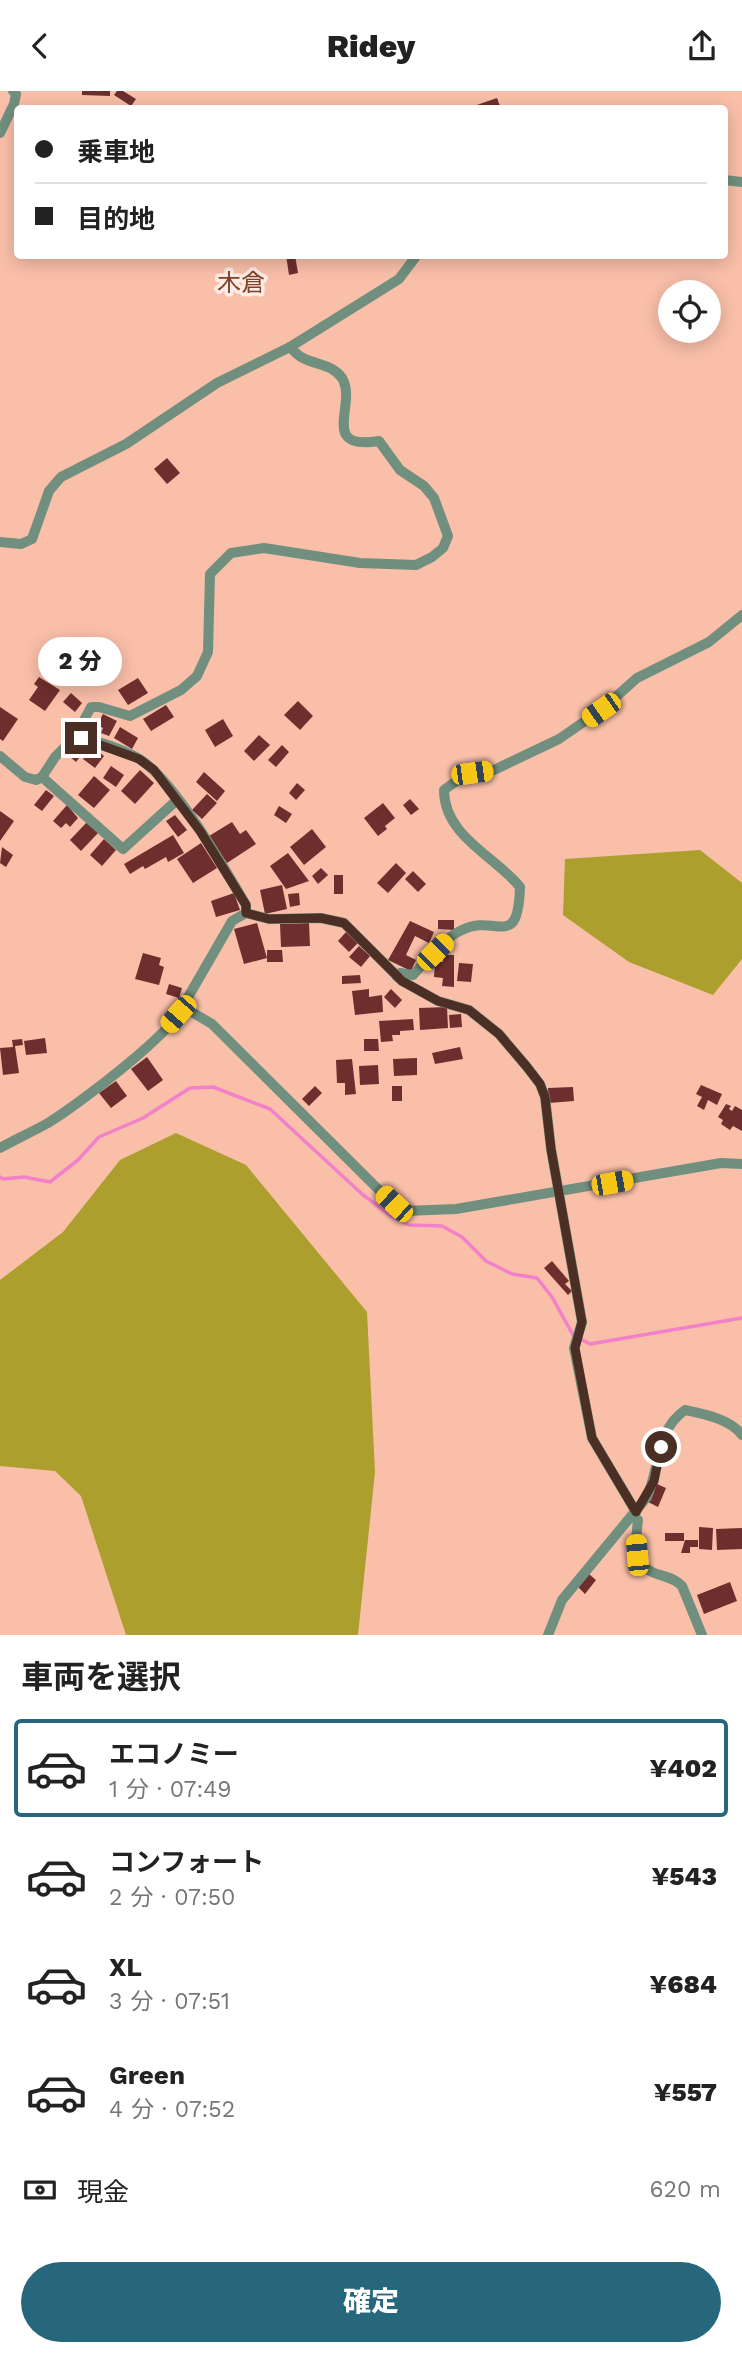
<!DOCTYPE html>
<html lang="ja">
<head>
<meta charset="utf-8">
<style>
	:root { --surface:#fff; --page:#f2f2f2; --text:#222; --muted:#767676; --line:#e0e0e0; --accent:#27677c }
	body { margin:0; font-family:"Work Sans","Noto Sans JP",sans-serif; background:var(--page); color:var(--text); height:100vh; display:flex; flex-direction:column; font-size:26px; white-space:nowrap }
	* { box-sizing:border-box; margin:0 }
	p { font-size:23px; color:var(--muted) }
	.icon { flex:none; width:38px; height:38px; fill:none; stroke:currentColor; stroke-width:2; stroke-linecap:round; stroke-linejoin:round }
	.map { position:relative; height:1544px; overflow:hidden }
	.drawer { display:flex; flex-direction:column; background:var(--surface); flex:1 }
	.drawer>* { flex:none }
	.hud { position:absolute; left:14px; top:14px; width:714px; height:154px; border-radius:7px; box-shadow:0 4px 18px #0003; display:grid; align-content:center; height:154px; padding:0 21px; background:var(--surface) }
	.buttons { position:absolute; left:658px; top:189px; display:grid; gap:14px }
	.buttons a { display:grid; place-items:center; width:63px; height:63px; border-radius:50%; background:var(--surface); box-shadow:0 4px 18px #0003; font-size:35px }
	.end { position:absolute; width:32px; height:32px; margin:-16px; border:9px solid #4b2f24; background:#fff; box-shadow:0 0 0 4px #fff }
	.from { border-radius:50% }
	.bubble { position:absolute; height:49px; border-radius:24px; background:var(--surface); box-shadow:0 4px 18px #0003; font-size:23px; font-weight:800; line-height:49px; text-align:center }
	.car { position:absolute; width:21px; height:42px; margin:-21px -10px; border-radius:9px; box-shadow:0 0 5px 2px #0007; background:linear-gradient(#f5c518 24%,#345 0 40%,#f5c518 0 76%,#345 0 86%,#f5c518 0) }
	.hud b { display:flex; align-items:center; gap:24px; height:66px; font-size:26px }
	.hud b+b { border-top:2px solid var(--line) }
	.hud i { width:18px; height:18px; background:var(--text) }
	ul { padding:0; list-style:none }
	li { display:flex; align-items:center; gap:21px; height:98px; margin:0 14px 10px; padding:0 7px; border:4px solid transparent; border-radius:7px }
	li div { flex:1 }
	li b { display:block; font-size:26px }
	li em { font-style:normal; font-weight:800 }
	li.selected { border-color:var(--accent) }
	li>.icon { width:63px; height:63px; stroke-width:1.5 }
	h2 { padding:0 21px; font-size:32px; line-height:84px }
	.pay { display:flex; align-items:center; gap:18px; height:77px; padding:0 21px; font-size:26px }
	.pay p { margin-inline-start:auto }
	.action { display:flex; gap:14px; margin-top:auto; padding:14px 21px }
	.action a { flex:1; height:80px; border-radius:42px; background:var(--accent); color:#fff; font-size:28px; font-weight:800; line-height:80px; text-align:center }
	header { display:flex; justify-content:space-between; align-items:center; height:91px; padding:0 21px; background:var(--surface); font-size:32px; font-weight:800 }
	.map>svg:first-child { display:block }
	.forest { fill:#ac9f2d }
	.lines { fill:none; stroke-linecap:round; stroke-linejoin:round }
	.stream { stroke:#f281ca; stroke-width:3.5 }
	.building { fill:#6f2e2e }
	.minor { stroke:#718f7f; stroke-width:10 }
	.route { stroke:#4b2f24; stroke-width:9 }
	.labels { text-anchor:middle; stroke-width:7; stroke-linejoin:round; paint-order:stroke }
	.quarter-label { font-size:24px; fill:#7f4229; stroke:#fbece6 }
</style>
</head>
<body>
<header><svg class="icon" aria-label="back" viewBox="0 0 24 24"><path d="M15 5l-7 7 7 7"/></svg>Ridey<svg class="icon" aria-label="share" viewBox="0 0 24 24"><path d="M12 15V3M7 8l5-5 5 5M5 13v7h14v-7"/></svg></header>
<div class="map">
<svg width="742" height="1544" viewBox="0 0 742 1544">
	<rect width="100%" height="100%" fill="#f9bfa9"/>
	<g class="forest">
		<path d="M700 759 742 792V868L713 904 629 871 563 824 565 768Z"/>
		<path d="M176 1042 246 1074 367 1221 375 1381 358 1544H126L81 1405 55 1380 0 1375V1189L63 1141 120 1069Z"/>
	</g>
	<g class="lines">
		<path class="stream" d="M0 1086 3 1088 24 1086 50 1091 78 1069 99 1046 143 1027 190 997 213 996 270 1018 362 1103 392 1126 409 1134 442 1135 462 1146 486 1170 512 1183 537 1187 552 1206 573 1244 590 1253 742 1227"/>
	</g>
	<g class="building">
		<path d="M82 0H110V5L82 4Z"/>
		<path d="M117 0H123L136 8 131 15 114 4Z"/>
		<path d="M497 7 501 18H468V17Z"/>
		<path d="M286 164H295L298 182 289 184Z"/>
		<path d="M167 367 180 382 167 393 154 378Z"/>
		<path d="M64 546 73 555 53 576 43 567Z"/>
		<path d="M39 586 60 599 45 620 29 609 38 596 34 593Z"/>
		<path d="M138 587 148 602 128 614 118 599Z"/>
		<path d="M71 602 82 612 75 621 63 611Z"/>
		<path d="M298 610 313 625 300 639 284 624Z"/>
		<path d="M166 614 174 626 151 640 143 628Z"/>
		<path d="M0 616 18 628 3 650 0 648Z"/>
		<path d="M103 623 117 630 109 645 101 642 103 637 97 634Z"/>
		<path d="M223 628 233 645 215 656 205 639Z"/>
		<path d="M120 636 138 647 132 658 114 647Z"/>
		<path d="M259 644 270 654 254 670 244 660Z"/>
		<path d="M79 652 86 658 76 671 68 664Z"/>
		<path d="M282 654 289 661 276 676 268 669Z"/>
		<path d="M92 655 104 665 95 677 83 668Z"/>
		<path d="M111 675 124 684 116 696 103 687Z"/>
		<path d="M140 679 154 692 135 713 121 700Z"/>
		<path d="M204 681 225 700 217 710 196 691Z"/>
		<path d="M94 685 110 699 94 717 78 704Z"/>
		<path d="M297 692 305 699 296 709 289 702Z"/>
		<path d="M46 699 54 705 42 720 34 714Z"/>
		<path d="M207 703 217 712 202 728 192 719Z"/>
		<path d="M410 708 419 718 411 724 403 714Z"/>
		<path d="M383 712 395 727 385 735 387 738 378 745 364 727Z"/>
		<path d="M67 714 78 727 70 736 66 732 61 737 53 730Z"/>
		<path d="M279 715 292 723 286 732 274 724Z"/>
		<path d="M0 720 14 730 0 750Z"/>
		<path d="M175 724 187 739 178 746 166 730Z"/>
		<path d="M87 731 98 742 81 760 70 749Z"/>
		<path d="M232 731 240 743 246 739 256 753 227 772 209 745Z"/>
		<path d="M312 738 326 756 304 774 290 756Z"/>
		<path d="M173 744 184 762 168 771 166 766 145 778 143 775 130 783 124 773Z"/>
		<path d="M104 748 116 759 102 775 90 764Z"/>
		<path d="M201 752 217 777 193 792 177 768Z"/>
		<path d="M2 756 13 764 6 776 0 772Z"/>
		<path d="M288 762 309 790 286 798 270 775Z"/>
		<path d="M396 772 406 782 388 802 377 792Z"/>
		<path d="M321 777 328 784 318 793 312 785Z"/>
		<path d="M413 780 426 793 418 801 405 788Z"/>
		<rect x="334" y="784" width="9" height="19"/>
		<path d="M282 794 287 818 265 823 260 799Z"/>
		<path d="M234 802 240 819 216 826 211 810Z"/>
		<path d="M299 802 300 814 290 816 288 803Z"/>
		<path d="M438 829H454V839L438 838Z"/>
		<path d="M410 830 434 841 429 852 415 845 406 864 416 869 411 880 388 869Z"/>
		<path d="M257 832 267 867 244 873 234 838Z"/>
		<path d="M309 832 310 855 281 856 280 833Z"/>
		<path d="M346 841 358 852 349 861 338 850Z"/>
		<path d="M359 855 370 865 361 876 349 866Z"/>
		<path d="M267 859H282L283 871H267Z"/>
		<path d="M143 862 161 867 159 874 164 876 159 894 135 888Z"/>
		<path d="M444 864H454V896L442 895 443 887 434 886 435 870 443 871Z"/>
		<path d="M459 872 473 873 471 891 457 890Z"/>
		<path d="M360 884 361 892 342 893V885Z"/>
		<path d="M169 893 182 897 179 907 166 903Z"/>
		<path d="M369 898V906L382 904 383 921 355 924 352 900Z"/>
		<path d="M391 898 402 909 395 917 384 906Z"/>
		<path d="M447 916 448 937 420 939 419 917Z"/>
		<path d="M461 923 462 936 450 937 449 924Z"/>
		<path d="M413 928 414 939 400 940V944H392L393 950 381 951 379 930Z"/>
		<path d="M45 947 47 962 26 964 24 950Z"/>
		<path d="M22 948 23 954 15 955 19 982 3 984 0 957 13 956 12 949Z"/>
		<path d="M364 948H378L379 960H364Z"/>
		<path d="M460 956 463 968 435 973 432 962Z"/>
		<path d="M147 966 163 989 148 1000 131 978Z"/>
		<path d="M417 967V984L394 985 393 968Z"/>
		<path d="M352 968 356 1003 345 1004V992H337L336 969Z"/>
		<path d="M378 974 379 993 360 994 359 975Z"/>
		<path d="M116 990 127 1005 111 1017 99 1002Z"/>
		<path d="M701 994 722 1003 717 1014 708 1009 704 1019 697 1015 702 1006 696 1003Z"/>
		<path d="M315 995 322 1002 309 1015 302 1008Z"/>
		<rect x="392" y="995" width="10" height="15"/>
		<path d="M573 996 574 1010 549 1012 548 997Z"/>
		<path d="M726 1013 731 1015 729 1018 732 1020 735 1015 742 1019V1040L733 1035 730 1039 721 1033 723 1029 718 1026Z"/>
		<path d="M552 1170 569 1190 565 1193 572 1200 568 1204 544 1177Z"/>
		<path d="M657 1393 666 1397 658 1416 648 1411Z"/>
		<path d="M699 1436 713 1437 712 1459 699 1458Z"/>
		<path d="M742 1437V1458L717 1459 716 1438Z"/>
		<rect x="665" y="1442" width="19" height="8"/>
		<path d="M685 1449H698V1456H690V1462H681Z"/>
		<path d="M589 1483 596 1489 585 1503 578 1496Z"/>
		<path d="M730 1491 737 1510 704 1523 697 1504Z"/>
	</g>
	<g class="lines">
		<g class="minor">
			<path d="M0 42 14 13 16 3 13 0"/>
			<path d="M724 89 742 91"/>
			<path d="M0 451 21 453 32 448 49 400 61 386 126 353 217 292 290 256 399 188 417 164"/>
			<path d="M75 646C96 649 123 658 141 669 176 692 224 777 246 814V822"/>
			<path d="M0 665 25 686 36 689 42 686 55 666 75 646 91 616H99L130 625 181 599 197 585 208 561 210 483 231 462 264 457 360 472 416 474 432 466 443 457 448 445 434 407 424 395 400 379 379 350C318 360 358 312 342 287 332 273 316 274 303 267 298 265 294 260 290 256"/>
			<path d="M42 686 123 758 177 709"/>
			<path d="M246 822 269 828 321 827 344 832 402 890 438 910 469 919 499 943 527 976 540 993 545 1006 551 1058 582 1231 574 1257 592 1347 636 1421"/>
			<path d="M397 886 400 882 413 884C427 869 442 848 462 839 496 822 518 861 520 796 495 765 444 745 444 699L462 686 494 679 559 648 601 619 637 587 709 551 742 524"/>
			<path d="M185 917 212 933 378 1098 405 1120 456 1118 721 1072 742 1073"/>
			<path d="M0 1057C16 1048 32 1041 48 1032 76 1015 182 936 187 908L232 830 246 822"/>
			<path d="M633 1425 638 1429C636 1447 632 1471 652 1481 663 1486 674 1486 682 1495L702 1544"/>
			<path d="M548 1544 562 1509 647 1406C660 1376 656 1339 685 1319 704 1323 730 1328 742 1344"/>
		</g>
	</g>
	<g class="lines">
		<path class="route" d="M81 647 139 668 154 679 200 740 246 814V822L269 828 321 827 344 832 402 890 438 910 469 919 499 943 527 976 540 993 545 1006 551 1058 582 1231 575 1257 592 1347 636 1421 654 1390 661 1356"/>
	</g>
	<g class="labels">
		<g class="quarter-label">
			<text x="241" y="200">木倉</text>
		</g>
	</g>
</svg>
<div class="buttons">
<a><svg class="icon" aria-label="locate" viewBox="0 0 24 24"><circle cx="12" cy="12" r="6"/><path d="M12 2v4M12 18v4M2 12h4M18 12h4"/></svg></a>
</div>
<i class="end from" style="left:661px;top:1356px"></i>
<i class="end" style="left:81px;top:647px"></i>
<div class="bubble" style="left:38px;top:546px;width:84px">2 分</div>
<i class="car" style="left:601px;top:619px;rotate:235deg"></i>
<i class="car" style="left:472px;top:682px;rotate:82deg"></i>
<i class="car" style="left:435px;top:861px;rotate:45deg"></i>
<i class="car" style="left:178px;top:923px;rotate:221deg"></i>
<i class="car" style="left:612px;top:1092px;rotate:80deg"></i>
<i class="car" style="left:394px;top:1113px;rotate:313deg"></i>
<i class="car" style="left:637px;top:1464px;rotate:355deg"></i>
<div class="hud">
<b><i class="from"></i>乗車地</b>
<b><i></i>目的地</b>
</div>
</div>
<section class="drawer">
<h2>車両を選択</h2>
<ul>
<li class="selected"><svg class="icon" aria-label="car" viewBox="0 0 24 24"><path d="M5 17H2v-5l4-1 3-4h7l3 4 3 1v5h-3M9 17h6M6 11h13"/><circle cx="7" cy="17" r="2"/><circle cx="17" cy="17" r="2"/></svg><div><b>エコノミー</b><p>1 分 · 07:49</p></div><em>¥402</em></li>
<li><svg class="icon" aria-label="car" viewBox="0 0 24 24"><path d="M5 17H2v-5l4-1 3-4h7l3 4 3 1v5h-3M9 17h6M6 11h13"/><circle cx="7" cy="17" r="2"/><circle cx="17" cy="17" r="2"/></svg><div><b>コンフォート</b><p>2 分 · 07:50</p></div><em>¥543</em></li>
<li><svg class="icon" aria-label="car" viewBox="0 0 24 24"><path d="M5 17H2v-5l4-1 3-4h7l3 4 3 1v5h-3M9 17h6M6 11h13"/><circle cx="7" cy="17" r="2"/><circle cx="17" cy="17" r="2"/></svg><div><b>XL</b><p>3 分 · 07:51</p></div><em>¥684</em></li>
<li><svg class="icon" aria-label="car" viewBox="0 0 24 24"><path d="M5 17H2v-5l4-1 3-4h7l3 4 3 1v5h-3M9 17h6M6 11h13"/><circle cx="7" cy="17" r="2"/><circle cx="17" cy="17" r="2"/></svg><div><b>Green</b><p>4 分 · 07:52</p></div><em>¥557</em></li>
</ul>
<div class="pay"><svg class="icon" aria-label="cash" viewBox="0 0 24 24"><path d="M3 7h18v10H3z"/><circle cx="12" cy="12" r="2"/></svg>現金<p>620 m</p></div>
<div class="action"><a>確定</a></div>
</section>
</body>
</html>
